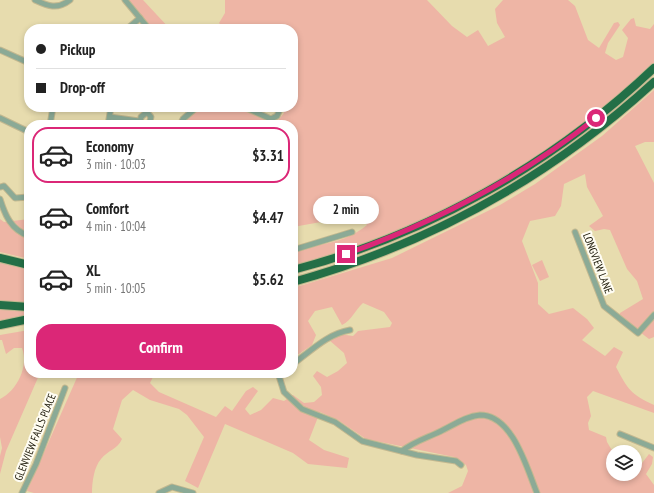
<!DOCTYPE html>
<html lang="en">
<head>
<meta charset="utf-8">
<style>
	:root { --surface:#fff; --page:#f2f2f2; --text:#222; --muted:#767676; --line:#e0e0e0; --accent:#db2777 }
	body { margin:0; font-family:"PT Sans Narrow",sans-serif; background:var(--page); color:var(--text); height:100vh; display:flex; flex-direction:column; font-size:15px; white-space:nowrap }
	* { box-sizing:border-box; margin:0 }
	p { font-size:13px; color:var(--muted) }
	.icon { flex:none; width:22px; height:22px; fill:none; stroke:currentColor; stroke-width:2; stroke-linecap:round; stroke-linejoin:round }
	.map { position:relative; flex:1; overflow:hidden }
	.side { position:absolute; left:24px; top:120px; width:274px; height:258px; display:flex; flex-direction:column; background:var(--surface); border-radius:16px; box-shadow:0 2px 6px #0003 }
	.side>* { flex:none }
	.banner { position:absolute; left:24px; top:24px; width:274px; height:88px; border-radius:16px; box-shadow:0 2px 6px #0003; display:grid; align-content:center; height:88px; padding:0 12px; background:var(--surface) }
	.fabs { position:absolute; left:606px; top:445px; display:grid; gap:8px }
	.fabs a { display:grid; place-items:center; width:36px; height:36px; border-radius:50%; background:var(--surface); box-shadow:0 2px 6px #0003; font-size:20px }
	.end { position:absolute; width:18px; height:18px; margin:-9px; border:5px solid #db2777; background:#fff; box-shadow:0 0 0 2px #fff }
	.from { border-radius:50% }
	.bubble { position:absolute; height:28px; border-radius:14px; background:var(--surface); box-shadow:0 2px 6px #0003; font-size:13px; font-weight:800; line-height:28px; text-align:center }
	.banner b { display:flex; align-items:center; gap:14px; height:38px; font-size:15px }
	.banner b+b { border-top:1px solid var(--line) }
	.banner i { width:10px; height:10px; background:var(--text) }
	ul { padding:7px 0 0; list-style:none }
	li { display:flex; align-items:center; gap:12px; height:56px; margin:0 8px 6px; padding:0 4px; border:2px solid transparent; border-radius:16px }
	li div { flex:1 }
	li b { display:block; font-size:15px }
	li em { font-style:normal; font-weight:800 }
	li.active { border-color:var(--accent) }
	li>.icon { width:36px; height:36px; stroke-width:1.5 }
	.button { display:flex; gap:8px; margin-top:auto; padding:8px 12px }
	.button a { flex:1; height:46px; border-radius:16px; background:var(--accent); color:#fff; font-size:16px; font-weight:800; line-height:46px; text-align:center }
	.map>svg:first-child { display:block }
	.green { fill:#eeb5a5 }
	.lines { fill:none; stroke-linecap:round; stroke-linejoin:round }
	.minor-casing { stroke:#c2b890; stroke-width:7 }
	.highway-casing { stroke:#c2b890; stroke-width:10 }
	.minor { stroke:#8baa96; stroke-width:5 }
	.highway { stroke:#236f47; stroke-width:8 }
	.route { stroke:#db2777; stroke-width:5 }
	.labels { text-anchor:middle; stroke-width:4; stroke-linejoin:round; paint-order:stroke }
	.street-label { font-size:11px; fill:#191505; stroke:#fffdf3 }
</style>
</head>
<body>
<div class="map">
<svg width="654" height="493" viewBox="0 0 654 493">
	<rect width="100%" height="100%" fill="#e7dcae"/>
	<g class="green">
		<path d="M128 0H143L170 29H152Z"/>
		<path d="M225 0H427L452 26 467 37 478 30 488 46 505 37 497 23 495 9 503 0H568L575 6 588 40 599 48 614 23 618 22 620 25 608 43 605 53 616 60 623 57 628 38 622 30 631 19 634 18 636 26 650 29 654 24V63C638 77 623 92 606 105 515 180 406 234 293 266V253C321 241 341 246 367 225L360 215 293 227V125H274L284 113 280 107H293V29H225L219 23 225 13Z"/>
		<path d="M654 90V142H645L635 146 654 183V337L649 339 619 316 620 313 643 299 637 281 627 269 610 230 604 229 595 231 589 226 603 216 587 187 585 174 564 184 561 206 555 216 530 221 522 241 538 283V304L549 314 573 308 587 319 594 328 582 340 605 356 614 347 623 352 616 367C628 390 631 394 654 405V413L593 391 587 397 591 416 588 423 589 430 606 437 607 442 613 452V474H635V466L639 467 649 454 653 457 652 464 646 474 654 485V493H448L462 486 468 471 466 465 454 457 366 439 338 420 320 412 309 440 324 450 349 458 347 468 308 464 293 453 225 424 198 488 185 481 204 437 187 415 179 409 150 400 133 390 122 400 113 429 122 439C117 450 108 450 101 459 94 467 92 482 92 493H34L27 491 79 373H155L150 383 159 392 216 417 225 406 232 411 246 391 253 387 258 391 245 409 250 415 261 410 273 398 284 401 293 395 304 403 314 402 322 395 321 387 313 376 317 371 327 377 338 371 347 363 344 353 329 340 339 334 353 336 358 331 390 327 392 323 384 312 363 303C355 310 352 320 342 325L332 307 315 311 308 321 316 335 312 345 293 358V288L392 258 500 205 535 184 602 136Z"/>
		<path d="M234 107 264 119 273 125H207C201 120 193 120 185 121 203 103 211 108 234 107Z"/>
		<path d="M0 219 4 222 29 219V259L0 252Z"/>
		<path d="M542 260 549 277 540 281 532 265Z"/>
		<path d="M0 263 29 269V304L0 302Z"/>
		<path d="M0 308 29 310V316L0 322Z"/>
		<path d="M29 330V373H40L6 451 0 474V456L2 448 0 437V399C17 391 29 366 22 348H14L6 354 2 340H0V335Z"/>
	</g>
	<g class="lines">
		<g class="minor-casing">
			<g id="minor">
				<path d="M35 0C48 6 57 10 70 0"/>
				<path d="M125 0 149 29"/>
				<path d="M127 29 140 18"/>
				<path d="M0 50 29 63"/>
				<path d="M244 107 271 119 277 116 281 107"/>
				<path d="M110 117 139 121"/>
				<path d="M0 118 29 132"/>
				<path d="M50 125 53 107"/>
				<path d="M108 125 111 107"/>
				<path d="M140 125 141 117 147 112 151 117 149 125"/>
				<path d="M180 125 183 119 197 107"/>
				<path d="M0 187 4 186 15 198 29 197"/>
				<path d="M0 199C5 215 11 230 29 236"/>
				<path d="M575 232 604 306 638 333 654 315"/>
				<path d="M293 250 352 232"/>
				<path d="M293 364C311 351 327 334 350 330"/>
				<path d="M278 373 284 392 302 409 335 422 362 441 417 455 456 461 461 465"/>
				<path d="M620 434 654 448"/>
				<path d="M402 451C414 441 430 437 443 430 455 424 467 416 480 415 513 415 527 469 537 493"/>
				<path d="M22 493 36 464 65 388"/>
				<path d="M159 493 172 487 193 493"/>
			</g>
		</g>
		<g class="highway-casing">
			<g id="highway">
				<path d="M0 258 29 265"/>
				<path d="M293 270C427 235 553 164 654 68"/>
				<path d="M293 282C430 244 549 178 654 82"/>
				<path d="M0 305 29 307"/>
				<path d="M0 325 29 319"/>
			</g>
		</g>
		<use href="#minor" class="minor"/>
		<use href="#highway" class="highway"/>
	</g>
	<g class="lines">
		<path class="route" d="M346 254C436 222 520 178 596 118"/>
	</g>
	<g class="labels">
		<g class="street-label">
			<text transform="translate(598 263) rotate(69)" y="4">LONGVIEW LANE</text>
			<text transform="translate(35 437) rotate(-68)" y="4">GLENVIEW FALLS PLACE</text>
		</g>
	</g>
</svg>
<div class="fabs">
<a><svg class="icon" aria-label="layers" viewBox="0 0 24 24"><path d="M12 4l9 5-9 5-9-5zM3 14l9 5 9-5"/></svg></a>
</div>
<i class="end from" style="left:596px;top:118px"></i>
<i class="end" style="left:346px;top:254px"></i>
<div class="bubble" style="left:313px;top:196px;width:66px">2 min</div>
<div class="banner">
<b><i class="from"></i>Pickup</b>
<b><i></i>Drop-off</b>
</div>
<section class="side">
<ul>
<li class="active"><svg class="icon" aria-label="car" viewBox="0 0 24 24"><path d="M5 17H2v-5l4-1 3-4h7l3 4 3 1v5h-3M9 17h6M6 11h13"/><circle cx="7" cy="17" r="2"/><circle cx="17" cy="17" r="2"/></svg><div><b>Economy</b><p>3 min · 10:03</p></div><em>$3.31</em></li>
<li><svg class="icon" aria-label="car" viewBox="0 0 24 24"><path d="M5 17H2v-5l4-1 3-4h7l3 4 3 1v5h-3M9 17h6M6 11h13"/><circle cx="7" cy="17" r="2"/><circle cx="17" cy="17" r="2"/></svg><div><b>Comfort</b><p>4 min · 10:04</p></div><em>$4.47</em></li>
<li><svg class="icon" aria-label="car" viewBox="0 0 24 24"><path d="M5 17H2v-5l4-1 3-4h7l3 4 3 1v5h-3M9 17h6M6 11h13"/><circle cx="7" cy="17" r="2"/><circle cx="17" cy="17" r="2"/></svg><div><b>XL</b><p>5 min · 10:05</p></div><em>$5.62</em></li>
</ul>
<div class="button"><a>Confirm</a></div>
</section>
</div>
</body>
</html>
